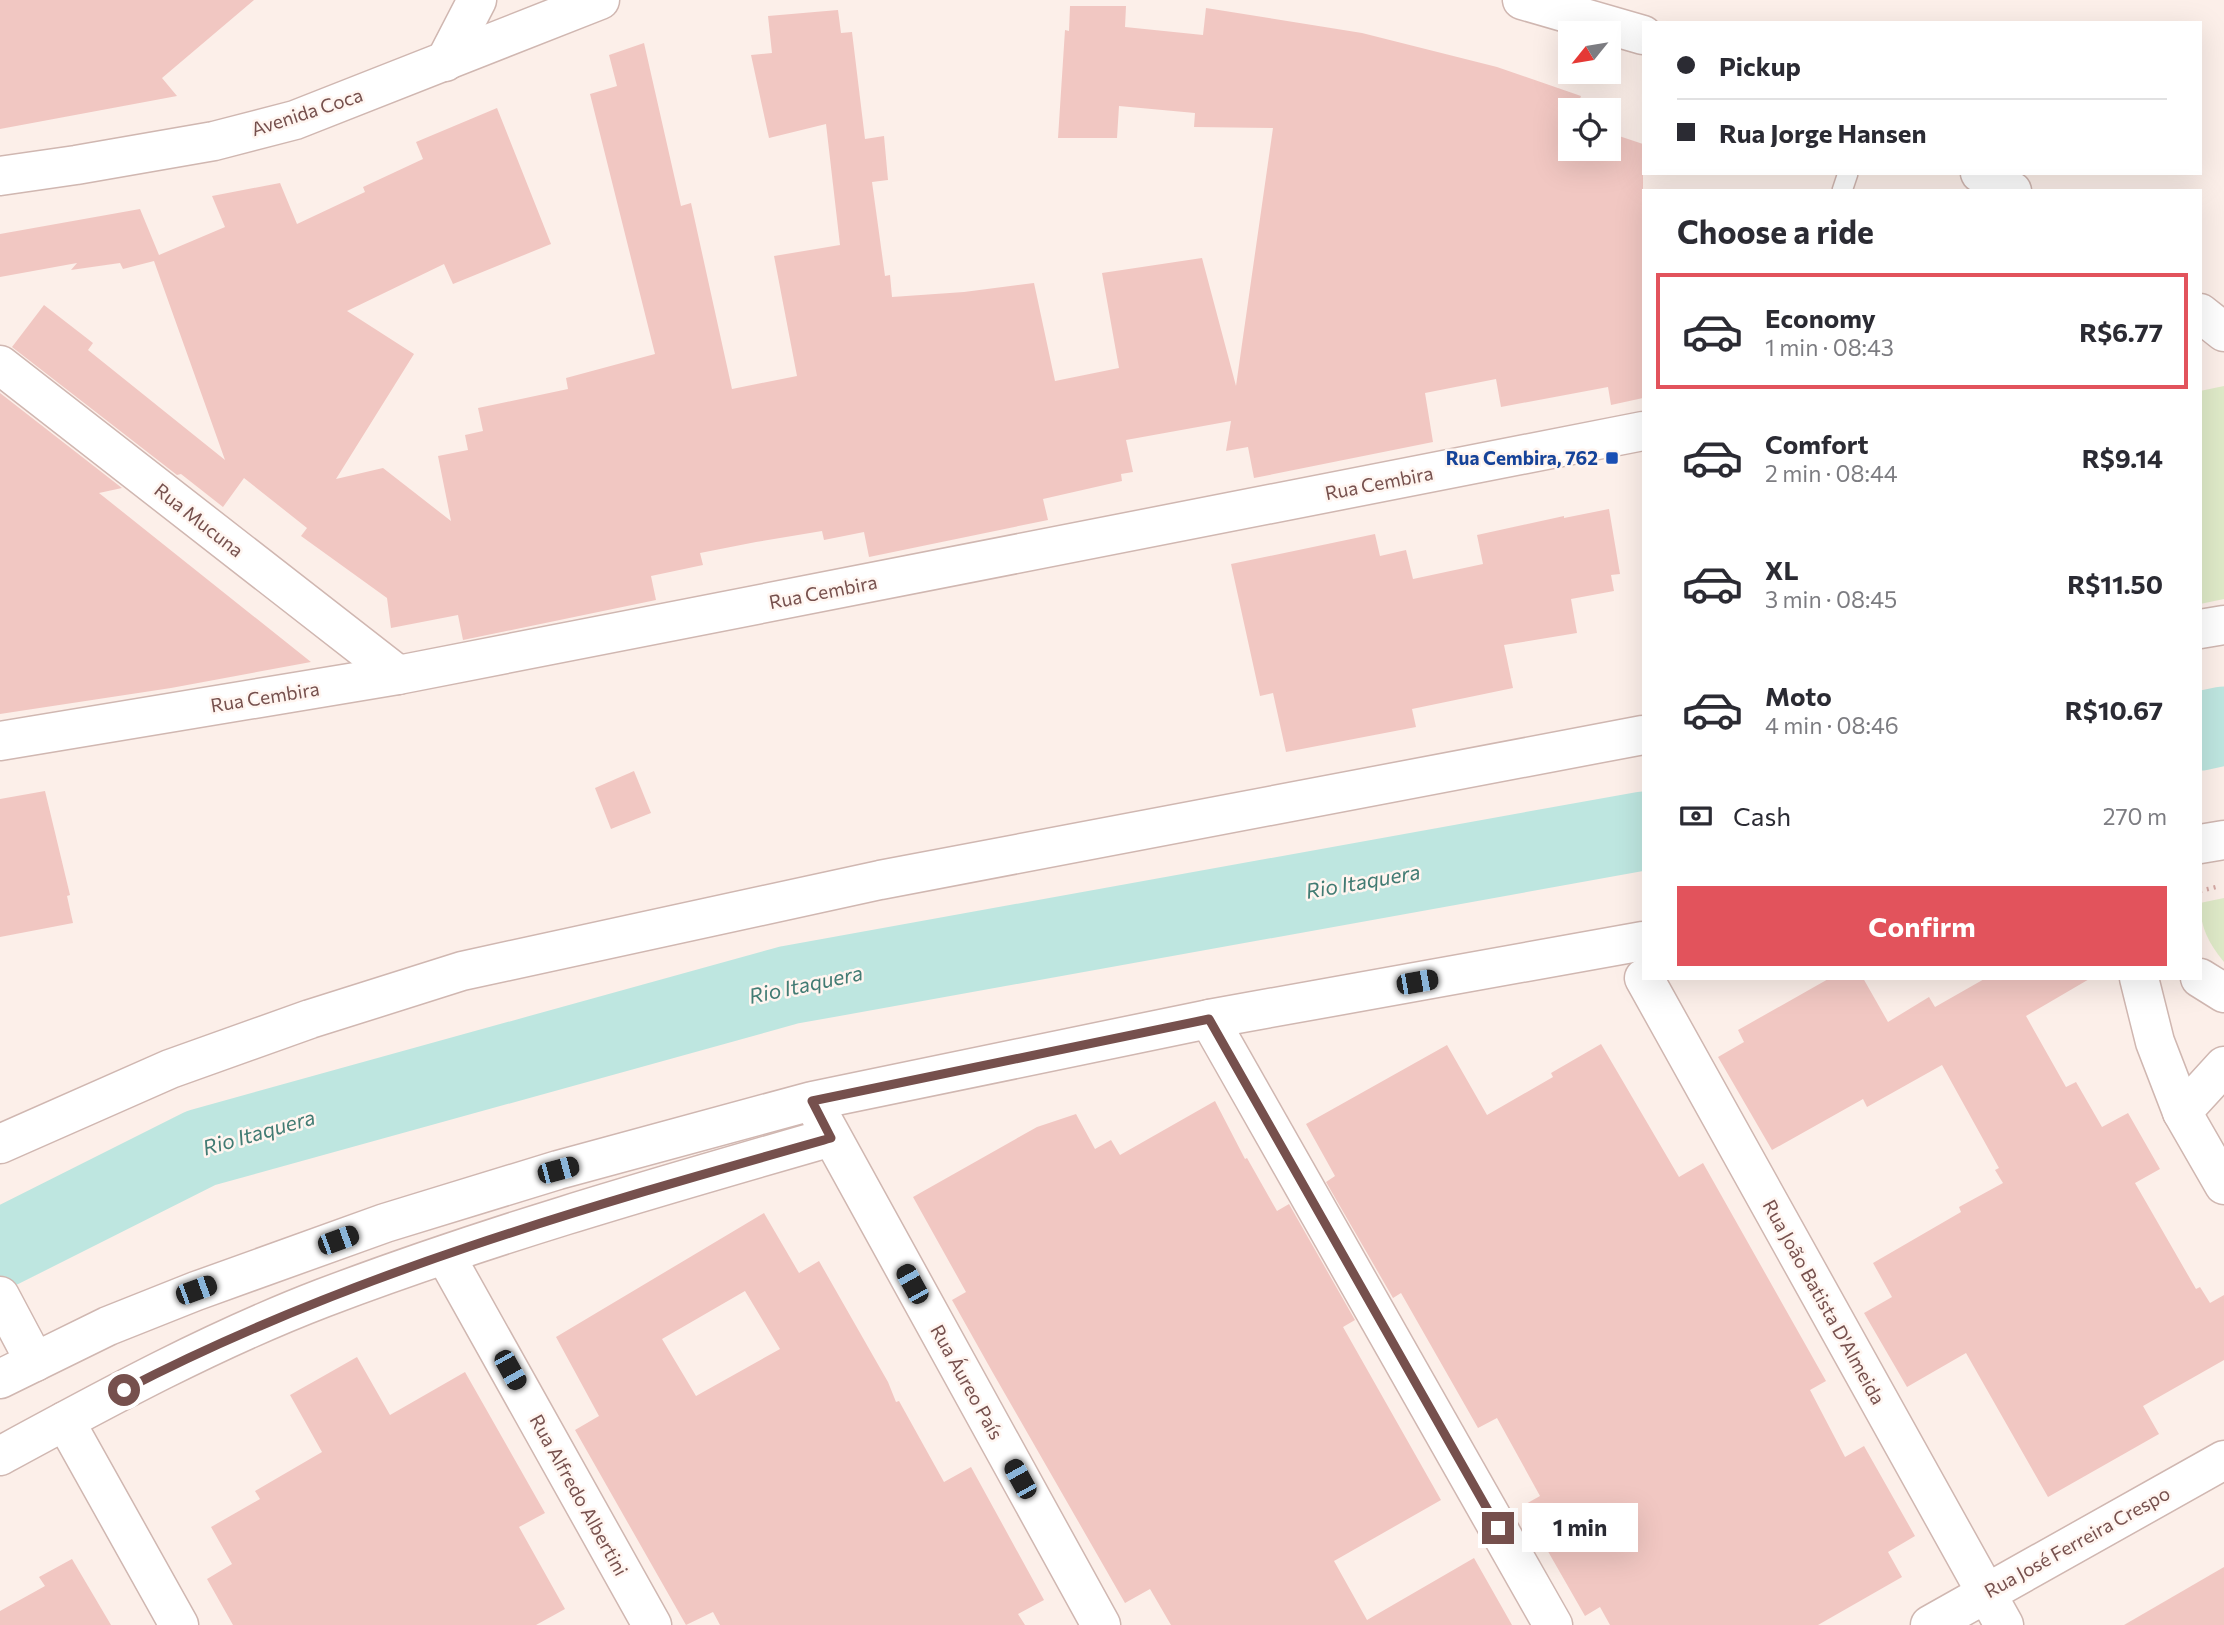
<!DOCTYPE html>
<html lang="en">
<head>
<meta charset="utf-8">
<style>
	:root { --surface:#fff; --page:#f7f7f7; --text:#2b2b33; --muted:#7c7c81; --line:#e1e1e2; --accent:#e2535c }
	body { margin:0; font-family:Commissioner,sans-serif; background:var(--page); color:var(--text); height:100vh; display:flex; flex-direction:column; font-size:26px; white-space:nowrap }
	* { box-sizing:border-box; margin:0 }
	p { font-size:23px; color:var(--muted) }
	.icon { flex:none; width:38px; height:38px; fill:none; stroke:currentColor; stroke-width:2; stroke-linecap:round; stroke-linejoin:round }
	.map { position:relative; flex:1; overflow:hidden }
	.sheet { position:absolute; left:1642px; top:189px; width:560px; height:791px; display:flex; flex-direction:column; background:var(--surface); border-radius:0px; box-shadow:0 7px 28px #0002 }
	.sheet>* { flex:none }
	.hud { position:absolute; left:1642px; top:21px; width:560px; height:154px; border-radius:0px; box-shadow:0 7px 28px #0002; display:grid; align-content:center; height:154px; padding:0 35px; background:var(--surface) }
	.needle { width:46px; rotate:240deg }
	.controls { position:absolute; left:1558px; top:21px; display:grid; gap:14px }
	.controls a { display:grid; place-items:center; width:63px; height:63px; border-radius:0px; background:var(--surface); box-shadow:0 7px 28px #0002; font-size:35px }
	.end { position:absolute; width:32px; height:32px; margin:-16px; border:9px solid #76504d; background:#fff; box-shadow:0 0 0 4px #fff }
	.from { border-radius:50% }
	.bubble { position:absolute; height:49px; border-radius:0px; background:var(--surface); box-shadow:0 7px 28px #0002; font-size:23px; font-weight:700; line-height:49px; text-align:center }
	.car { position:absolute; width:21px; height:42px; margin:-21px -10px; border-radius:9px; box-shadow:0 0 5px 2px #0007; background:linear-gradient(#222 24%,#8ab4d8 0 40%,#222 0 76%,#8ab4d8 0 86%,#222 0) }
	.hud b { display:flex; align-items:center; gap:24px; height:66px; font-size:26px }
	.hud b+b { border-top:2px solid var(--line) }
	.hud i { width:18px; height:18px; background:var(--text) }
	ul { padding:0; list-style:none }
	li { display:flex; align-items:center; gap:21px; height:116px; margin:0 14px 10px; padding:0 21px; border:4px solid transparent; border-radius:0px }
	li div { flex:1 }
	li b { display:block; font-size:26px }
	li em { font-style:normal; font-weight:700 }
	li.selected { border-color:var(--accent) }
	li>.icon { width:63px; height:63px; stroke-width:1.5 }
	h2 { padding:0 35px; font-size:32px; line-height:84px }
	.pay { display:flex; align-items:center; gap:18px; height:77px; padding:0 35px; font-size:26px }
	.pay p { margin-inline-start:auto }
	.cta { display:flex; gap:14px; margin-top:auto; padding:14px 35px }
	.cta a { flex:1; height:80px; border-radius:0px; background:var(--accent); color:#fff; font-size:28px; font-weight:700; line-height:80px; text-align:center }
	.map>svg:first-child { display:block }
	.green { fill:#dfeac8 }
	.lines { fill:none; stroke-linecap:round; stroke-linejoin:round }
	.river { stroke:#bee6e0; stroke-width:79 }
	.building { fill:#f1c7c2; fill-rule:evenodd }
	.service-casing { stroke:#d0b7b1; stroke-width:22 }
	.minor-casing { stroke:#d0b7b1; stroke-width:41 }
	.tertiary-casing { stroke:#d0b7b1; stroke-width:41 }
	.path { stroke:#d6a9a4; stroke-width:4.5; stroke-dasharray:2 5; stroke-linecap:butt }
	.service { stroke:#fff; stroke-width:19 }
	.minor { stroke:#fff; stroke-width:38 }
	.tertiary { stroke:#fff; stroke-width:38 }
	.route { stroke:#76504d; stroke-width:9 }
	.transit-dot { fill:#1a4fb4; stroke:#fff5f0; stroke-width:2.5 }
	.labels { text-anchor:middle; stroke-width:5; stroke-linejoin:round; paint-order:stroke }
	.street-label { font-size:19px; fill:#76504d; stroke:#fff5f0 }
	.transit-label { font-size:19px; font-weight:bold; fill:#164399; stroke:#fff5f0; text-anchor:end }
	.water-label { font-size:21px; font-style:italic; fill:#417b73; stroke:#fff5f0 }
</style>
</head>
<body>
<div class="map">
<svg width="2224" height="1625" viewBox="0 0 2224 1625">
	<rect width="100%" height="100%" fill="#fcefe9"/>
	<g class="green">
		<path d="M2224 386V599L2200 604V391Z"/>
		<path d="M2224 898V962C2209 944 2200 927 2200 903Z"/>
	</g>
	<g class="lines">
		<g class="river">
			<path d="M2200 731 2224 726"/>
			<path d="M0 1249 201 1148 789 985 1643 831"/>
		</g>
	</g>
	<g class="building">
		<path d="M0 0H254L162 78 177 96 0 129Z"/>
		<path d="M1070 6H1126L1125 27 1203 35 1206 8 1362 33 1497 67 1581 96 1576 110H1570V149H1608V127L1621 131 1619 136 1643 144V398L1611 405 1608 387 1501 407 1496 379 1425 393 1433 442 1254 478 1248 447 1226 451 1231 421 1126 440 1133 472 1121 474 1122 481 1043 499 1048 520 869 557 864 532 824 540 822 531 756 542 700 553 703 565 651 576 656 600 463 640 458 615 391 628 387 598 301 536 307 528 244 478 223 507 181 474 177 475 12 347 44 305 93 343 88 350 225 460 154 261 123 269 120 263 71 270 77 263 0 277V234L140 209 159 255 225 227 212 196 280 183 297 224 365 192 363 187 423 159 416 142 497 108 551 244 453 284 444 264 347 311 414 354 336 479 383 468 451 521 438 456 468 450 465 435 483 431 478 408 568 389 566 378 655 354 590 94 617 86 609 55 644 43 681 206 691 203 732 389 797 376 774 256 840 245 826 124 769 138 751 55 772 53 768 16 838 10 841 33 852 32 865 139 884 136 888 180 872 182 885 276 890 275 892 297 964 292 1034 283 1055 381 1119 368 1102 273 1202 258 1236 386 1273 128 1194 127 1195 113 1119 106 1117 138H1058L1065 30 1069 31Z"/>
		<path d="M0 393 122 488 99 493 311 662 171 688 0 714Z"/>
		<path d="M1609 509 1620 574 1611 575 1614 591 1571 599 1577 633 1504 645 1513 688 1412 709 1416 727 1286 752 1273 693 1260 696 1231 564 1375 534 1380 556 1406 550 1413 579 1483 564 1477 535 1564 516V518Z"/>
		<path d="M634 771 651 813 611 829 595 788Z"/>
		<path d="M45 791 70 895 67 896 73 923 0 937V799Z"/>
		<path d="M1830 978H1863L1888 1022 1929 997 1935 1007 1986 978H2091L2026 1016 2066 1087 2076 1082 2102 1127 2128 1113 2160 1169 2135 1183 2196 1289 2200 1287 2210 1303 2224 1295V1360L2143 1406 2159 1434 2048 1497 1966 1353 1907 1387 1864 1313 1892 1297 1873 1263 1961 1212 1959 1207 2003 1183 1995 1170 1999 1168 1942 1065 1867 1107 1863 1099 1772 1150 1718 1057 1744 1042 1738 1030Z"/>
		<path d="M1601 1044 1679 1177 1703 1163 1826 1381 1810 1390 1845 1457 1864 1446 1915 1536 1888 1552 1902 1577 1818 1625H1610L1600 1607 1585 1616 1522 1506 1540 1496 1497 1418 1478 1428 1401 1293 1393 1298 1326 1182 1335 1176 1306 1124 1447 1045 1487 1115 1553 1077 1551 1073Z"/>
		<path d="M1215 1101 1245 1159 1247 1158 1277 1211 1289 1204 1355 1320 1343 1327 1441 1500 1334 1561 1367 1620 1474 1558 1512 1625H1171L1150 1589 1125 1603 993 1373 952 1300 966 1292 913 1197 1037 1127 1076 1114 1095 1149 1111 1140 1120 1155Z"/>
		<path d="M764 1213 799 1273 819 1261 888 1382 896 1402 899 1401 944 1482 971 1467 1044 1600 1018 1614 1025 1625H720L713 1612 686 1625 575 1430 599 1416 556 1337ZM745 1291 780 1349 696 1396 662 1339Z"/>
		<path d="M357 1357 390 1415 465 1372 545 1513 519 1527 565 1609 536 1625H233L207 1579 232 1564 211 1527 260 1499 255 1491 322 1452 290 1395Z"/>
		<path d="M72 1559 111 1625H0V1611L45 1586 39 1577Z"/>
		<path d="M2224 1567V1625H2124Z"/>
	</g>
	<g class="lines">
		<g class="service-casing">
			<path id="service" d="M1842 191 1848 173"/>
		</g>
		<g class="minor-casing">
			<g id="minor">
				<path d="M445 62 477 0"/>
				<path d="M0 365 398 675"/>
				<path d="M1644 978 2004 1625"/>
				<path d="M2139 978 2155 1042 2182 1112 2224 1185"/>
				<path d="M2200 978 2224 993"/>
				<path d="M1209 1019 1553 1625"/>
				<path d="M2182 1112 2224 1066"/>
				<path d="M820 1115 1101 1625"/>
				<path d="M445 1255 652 1625"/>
				<path d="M0 1296 35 1362"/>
				<path d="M65 1421 179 1625"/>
				<path d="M0 1456C105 1399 211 1341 323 1298 489 1235 661 1186 831 1137"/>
				<path d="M1930 1625 2224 1460"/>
			</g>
		</g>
		<g class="tertiary-casing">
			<g id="tertiary">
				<path d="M1522 0 1643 35"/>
				<path d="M1980 173 2012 191"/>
				<path d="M0 176 76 165 214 141 295 120 600 0"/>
				<path d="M2200 313 2224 332"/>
				<path d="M2200 629 2224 625"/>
				<path d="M0 741 398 675 1643 431"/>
				<path d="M2200 844 2224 840"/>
				<path d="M0 1144 170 1069 310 1019 462 971 880 880 1643 735"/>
				<path d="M0 1379 108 1326 196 1291 385 1223 558 1170 812 1101 1209 1019 1643 941"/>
			</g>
		</g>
		<path class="path" d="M2200 891 2220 886"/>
		<use href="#service" class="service"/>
		<use href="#minor" class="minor"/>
		<use href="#tertiary" class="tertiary"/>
	</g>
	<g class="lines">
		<path class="route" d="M124 1390C347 1274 590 1206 831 1138L812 1101 1209 1019 1498 1528"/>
	</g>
	<rect class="transit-dot" x="1605" y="451" width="14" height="14" rx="3.5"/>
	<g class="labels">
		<g class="street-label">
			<text transform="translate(307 112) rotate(-18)" y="7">Avenida Coca</text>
			<text transform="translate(1379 483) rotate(-11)" y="7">Rua Cembira</text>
			<text transform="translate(199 520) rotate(38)" y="7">Rua Mucuna</text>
			<text transform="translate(823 592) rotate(-11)" y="7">Rua Cembira</text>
			<text transform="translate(265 697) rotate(-9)" y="7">Rua Cembira</text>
			<text transform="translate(1824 1302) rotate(61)" y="7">Rua João Batista D'Almeida</text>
			<text transform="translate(967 1382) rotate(61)" y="7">Rua Áureo País</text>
			<text transform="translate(579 1495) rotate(61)" y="7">Rua Alfredo Albertini</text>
			<text transform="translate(2077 1542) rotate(-29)" y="7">Rua José Ferreira Crespo</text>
		</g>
		<g class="transit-label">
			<text x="1598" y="465">Rua Cembira, 762</text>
		</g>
		<g class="water-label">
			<text transform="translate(1363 882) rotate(-10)" y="7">Rio Itaquera</text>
			<text transform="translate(806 985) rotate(-12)" y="7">Rio Itaquera</text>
			<text transform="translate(259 1133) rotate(-16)" y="7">Rio Itaquera</text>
		</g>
	</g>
</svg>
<div class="controls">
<a><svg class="needle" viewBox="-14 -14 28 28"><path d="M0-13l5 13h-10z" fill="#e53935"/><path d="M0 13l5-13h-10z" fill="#7c7c81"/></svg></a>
<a><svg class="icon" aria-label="locate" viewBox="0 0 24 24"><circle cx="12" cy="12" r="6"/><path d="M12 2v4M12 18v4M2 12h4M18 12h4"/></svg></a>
</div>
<i class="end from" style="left:124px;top:1390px"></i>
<i class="end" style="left:1498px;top:1528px"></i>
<div class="bubble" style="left:1522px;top:1503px;width:116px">1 min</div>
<i class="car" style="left:1417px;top:982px;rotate:80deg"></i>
<i class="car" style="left:558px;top:1170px;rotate:75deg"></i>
<i class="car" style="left:338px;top:1240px;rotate:70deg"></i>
<i class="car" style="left:912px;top:1284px;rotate:331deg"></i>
<i class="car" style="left:196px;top:1290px;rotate:70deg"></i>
<i class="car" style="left:510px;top:1370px;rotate:151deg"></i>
<i class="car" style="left:1020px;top:1479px;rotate:331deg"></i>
<div class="hud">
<b><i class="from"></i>Pickup</b>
<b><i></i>Rua Jorge Hansen</b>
</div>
<section class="sheet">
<h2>Choose a ride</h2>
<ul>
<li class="selected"><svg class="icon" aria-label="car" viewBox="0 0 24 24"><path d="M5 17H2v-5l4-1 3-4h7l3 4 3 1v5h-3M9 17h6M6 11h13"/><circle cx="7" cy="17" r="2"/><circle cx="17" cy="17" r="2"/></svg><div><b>Economy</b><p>1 min · 08:43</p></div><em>R$6.77</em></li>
<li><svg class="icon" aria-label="car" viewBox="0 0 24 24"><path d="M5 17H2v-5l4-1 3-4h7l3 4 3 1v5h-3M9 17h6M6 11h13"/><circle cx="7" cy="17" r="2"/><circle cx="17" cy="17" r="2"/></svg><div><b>Comfort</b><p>2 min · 08:44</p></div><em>R$9.14</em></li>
<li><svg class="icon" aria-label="car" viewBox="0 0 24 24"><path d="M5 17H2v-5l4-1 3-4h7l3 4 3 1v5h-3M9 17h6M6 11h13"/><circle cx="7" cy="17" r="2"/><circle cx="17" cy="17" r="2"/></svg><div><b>XL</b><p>3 min · 08:45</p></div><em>R$11.50</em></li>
<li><svg class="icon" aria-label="car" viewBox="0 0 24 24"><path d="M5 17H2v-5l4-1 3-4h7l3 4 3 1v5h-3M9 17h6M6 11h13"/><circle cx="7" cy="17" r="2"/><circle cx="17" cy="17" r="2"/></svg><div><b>Moto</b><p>4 min · 08:46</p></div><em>R$10.67</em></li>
</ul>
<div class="pay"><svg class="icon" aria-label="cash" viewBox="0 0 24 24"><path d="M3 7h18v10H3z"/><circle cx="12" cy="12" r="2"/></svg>Cash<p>270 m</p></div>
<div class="cta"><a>Confirm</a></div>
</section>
</div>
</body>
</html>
